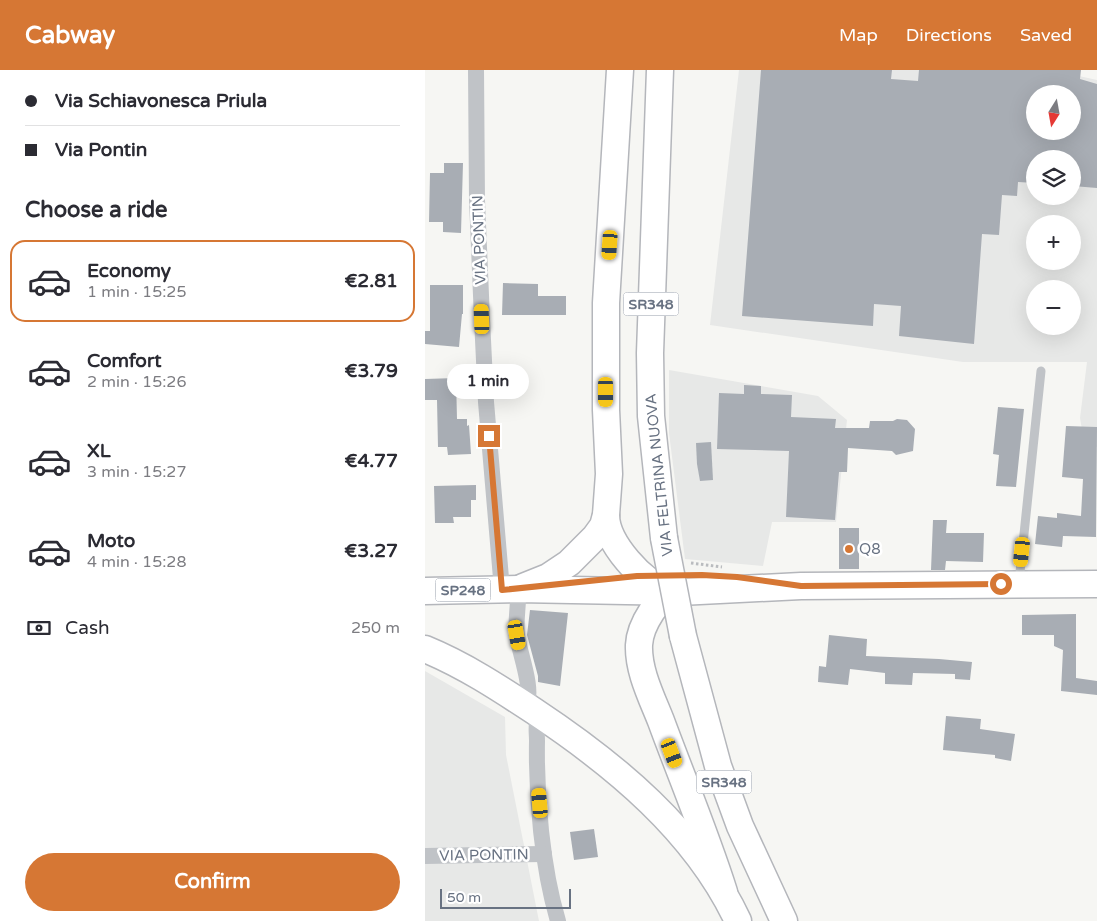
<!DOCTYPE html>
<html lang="en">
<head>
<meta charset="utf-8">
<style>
	:root { --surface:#fff; --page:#f7f7f7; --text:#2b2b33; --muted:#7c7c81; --line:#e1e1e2; --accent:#d67734 }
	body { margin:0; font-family:"Varela Round",sans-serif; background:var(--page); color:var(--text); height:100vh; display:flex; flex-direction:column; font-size:19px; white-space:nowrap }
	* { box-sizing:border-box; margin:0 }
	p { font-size:16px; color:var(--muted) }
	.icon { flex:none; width:28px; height:28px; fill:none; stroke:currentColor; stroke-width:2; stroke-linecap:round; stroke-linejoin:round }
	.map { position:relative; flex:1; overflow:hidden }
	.drawer { display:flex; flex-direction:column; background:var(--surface); width:425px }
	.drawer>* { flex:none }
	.top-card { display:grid; align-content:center; height:110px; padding:0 25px; background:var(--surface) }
	.needle { width:32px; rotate:191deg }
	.fabs { position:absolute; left:601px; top:15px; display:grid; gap:10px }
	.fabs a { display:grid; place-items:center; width:55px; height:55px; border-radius:50%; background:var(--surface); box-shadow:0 5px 20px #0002; font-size:25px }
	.scale { position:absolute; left:15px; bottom:12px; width:131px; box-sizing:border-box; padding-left:5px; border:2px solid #687282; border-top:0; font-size:14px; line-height:18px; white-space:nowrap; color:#687282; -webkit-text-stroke:4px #fff; paint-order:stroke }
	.end { position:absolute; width:22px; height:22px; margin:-11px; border:6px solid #d67734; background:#fff; box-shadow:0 0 0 2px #fff }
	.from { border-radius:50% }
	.bubble { position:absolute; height:35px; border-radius:18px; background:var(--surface); box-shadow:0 5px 20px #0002; font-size:16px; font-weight:700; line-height:35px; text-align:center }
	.car { position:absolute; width:15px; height:30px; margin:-15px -8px; border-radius:6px; box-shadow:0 0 4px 1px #0007; background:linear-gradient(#f5c518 24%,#345 0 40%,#f5c518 0 76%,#345 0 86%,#f5c518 0) }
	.top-card b { display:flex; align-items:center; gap:18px; height:48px; font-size:19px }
	.top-card b+b { border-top:1px solid var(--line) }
	.top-card i { width:12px; height:12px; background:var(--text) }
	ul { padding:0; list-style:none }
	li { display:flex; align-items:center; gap:15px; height:82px; margin:0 10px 8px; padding:0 15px; border:2px solid transparent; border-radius:15px }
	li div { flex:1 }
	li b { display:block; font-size:19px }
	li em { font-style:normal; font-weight:700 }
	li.active { border-color:var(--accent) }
	li>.icon { width:45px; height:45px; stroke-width:1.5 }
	h2 { padding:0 25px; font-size:22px; line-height:60px }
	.pay { display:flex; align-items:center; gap:12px; height:55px; padding:0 25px; font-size:19px }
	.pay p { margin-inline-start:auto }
	.action { display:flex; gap:10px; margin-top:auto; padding:10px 25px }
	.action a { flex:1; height:58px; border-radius:30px; background:var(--accent); color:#fff; font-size:20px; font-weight:700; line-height:58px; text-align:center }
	header { display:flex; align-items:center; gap:30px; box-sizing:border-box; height:70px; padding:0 25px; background:var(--accent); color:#fff }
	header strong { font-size:24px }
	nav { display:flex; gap:28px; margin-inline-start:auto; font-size:18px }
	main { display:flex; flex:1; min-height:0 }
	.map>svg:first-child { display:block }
	.built { fill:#e7e8e7; fill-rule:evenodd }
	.building { fill:#a8adb4; fill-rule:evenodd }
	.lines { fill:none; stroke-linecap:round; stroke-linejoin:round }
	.primary-casing { stroke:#b4b6bb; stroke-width:29 }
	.path { stroke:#babcbf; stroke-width:3; stroke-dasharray:2.5 2.5; stroke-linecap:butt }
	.lane { stroke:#c0c3c7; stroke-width:9 }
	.street { stroke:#c0c3c7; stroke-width:16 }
	.primary { stroke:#fff; stroke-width:26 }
	.primary-bridge-casing { stroke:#b4b6bb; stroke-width:29; stroke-linecap:butt }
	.primary-bridge { stroke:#fff; stroke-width:26 }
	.route { stroke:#d67734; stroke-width:6 }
	.poi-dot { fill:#d67734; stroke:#fff; stroke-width:2 }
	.labels { text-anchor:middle; stroke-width:5; stroke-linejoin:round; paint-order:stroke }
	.shield { fill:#fff; stroke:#959ca8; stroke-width:1 }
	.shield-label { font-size:14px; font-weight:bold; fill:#687282 }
	.street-label { font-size:15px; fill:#687282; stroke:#fff }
	.poi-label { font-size:15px; fill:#687282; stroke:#fff; text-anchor:start }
</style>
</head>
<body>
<header>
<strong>Cabway</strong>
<nav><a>Map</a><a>Directions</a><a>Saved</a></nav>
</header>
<main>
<section class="drawer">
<div class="top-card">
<b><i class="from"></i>Via Schiavonesca Priula</b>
<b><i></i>Via Pontin</b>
</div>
<h2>Choose a ride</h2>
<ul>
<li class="active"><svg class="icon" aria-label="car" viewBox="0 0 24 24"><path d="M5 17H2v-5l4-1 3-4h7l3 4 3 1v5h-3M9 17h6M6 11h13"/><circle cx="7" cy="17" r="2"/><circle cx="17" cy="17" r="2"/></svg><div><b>Economy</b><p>1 min · 15:25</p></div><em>€2.81</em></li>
<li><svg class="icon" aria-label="car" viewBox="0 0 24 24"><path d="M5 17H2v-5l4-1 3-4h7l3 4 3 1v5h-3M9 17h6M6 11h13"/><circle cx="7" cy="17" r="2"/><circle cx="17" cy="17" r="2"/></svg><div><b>Comfort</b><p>2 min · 15:26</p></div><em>€3.79</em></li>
<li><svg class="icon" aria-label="car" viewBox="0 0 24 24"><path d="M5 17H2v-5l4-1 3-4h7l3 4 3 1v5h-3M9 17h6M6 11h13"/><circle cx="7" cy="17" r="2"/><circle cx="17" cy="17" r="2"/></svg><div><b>XL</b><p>3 min · 15:27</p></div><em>€4.77</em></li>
<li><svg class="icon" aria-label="car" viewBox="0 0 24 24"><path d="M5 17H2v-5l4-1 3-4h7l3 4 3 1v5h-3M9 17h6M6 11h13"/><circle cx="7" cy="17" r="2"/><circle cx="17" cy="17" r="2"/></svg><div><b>Moto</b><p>4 min · 15:28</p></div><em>€3.27</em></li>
</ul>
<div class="pay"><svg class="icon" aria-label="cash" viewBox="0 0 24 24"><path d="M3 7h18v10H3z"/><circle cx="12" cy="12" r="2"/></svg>Cash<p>250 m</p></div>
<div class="action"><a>Confirm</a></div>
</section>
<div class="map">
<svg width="672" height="851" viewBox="0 0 672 851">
	<rect width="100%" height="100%" fill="#f6f6f3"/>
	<g class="built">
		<path d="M314 0H627L672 10V377H660L655 348 662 292H538L285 255ZM610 24H648V61H610ZM610 89H648V126H610ZM610 154H648V191H610ZM610 219H648V256H610Z"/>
		<path d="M244 300 393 326 422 350 411 452H347L338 496 260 489 244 363Z"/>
		<path d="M0 601 80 647 81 685 114 851H0Z"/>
	</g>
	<g class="building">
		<path d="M336 0H467L466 9 493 11 494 0H656L655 9 672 14V118L648 116V89H610V113L593 112 592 126 577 125 574 165 557 164 549 274 474 266 476 236 449 234 448 256 317 246ZM610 24H648V61H610Z"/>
		<path d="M19 93H38L36 163 18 162V152H4L5 103H19Z"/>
		<path d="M78 213 113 214V226H141V245H77Z"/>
		<path d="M5 215H38V244H37L34 277 0 274V261H5Z"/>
		<path d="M31 308 32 349H42V356L44 355 46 384 23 385 22 377H13L12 330H0V309Z"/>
		<path d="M319 315 336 316V324L367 325 366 347 411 349 410 358H444L445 351H468L472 349 482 350 490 359 488 381 471 385 467 381 423 378 422 402H414L410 450 361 447 364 381 292 379 294 323 319 324Z"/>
		<path d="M573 337 599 339 591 417 571 416 574 385 568 384Z"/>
		<path d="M641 356 672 357 671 467 638 466 637 477 610 474 613 446 632 448V443L656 446 658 409 637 407Z"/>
		<path d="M286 372 288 410 275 411 272 394 271 373Z"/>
		<path d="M51 415V430H46V447H28L29 453H10L9 416Z"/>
		<path d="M508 450H522L521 463H559L558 492 521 491 520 500H506Z"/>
		<rect x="414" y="458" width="20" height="41"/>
		<path d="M105 540 143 543 135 616 113 612V606L102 565Z"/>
		<path d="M651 544V608L672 611V625L636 621 638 580 629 576V565H597V545Z"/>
		<path d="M404 565 442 569 441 586 514 589 547 592 545 610 530 609V604L488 603 487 615 460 614V603L425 599 423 615 393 612 394 596 401 597Z"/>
		<path d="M521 646 556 649 555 659 590 664 586 691 570 688V685L518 680Z"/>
		<path d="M169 759 173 787 149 790 145 762Z"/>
	</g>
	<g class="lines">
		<g class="primary-casing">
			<g id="primary">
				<path d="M235 0 225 283 226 346 239 468"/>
				<path d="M181 445C181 473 218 513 243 522"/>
				<path d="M251 516C234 527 215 554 214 575 213 601 227 628 236 651 257 708 281 765 299 822"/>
				<path d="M98 517 123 507 144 493 170 467 178 456 181 445 184 404 181 340V233L195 0"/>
				<path d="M0 521 93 519 255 522 376 516 672 514"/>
				<path d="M258 566 293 696 315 756 359 851"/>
				<path d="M0 579C39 595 74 618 109 641 189 694 271 761 313 851"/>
			</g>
		</g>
		<path class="path" d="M266 493 297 497"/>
		<path class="lane" d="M594 512 616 301"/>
		<g class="street">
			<path d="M51 0 52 130 57 249 61 332 77 520"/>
			<path d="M93 519C94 535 90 551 92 566 95 584 109 620 101 635"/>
			<path d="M114 644C110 652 112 662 112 671 111 727 117 797 133 851"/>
			<path d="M0 786 119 784"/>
		</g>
		<use href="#primary" class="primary"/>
		<g class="primary-bridge-casing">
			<path id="primary-bridge" d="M239 468 258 566"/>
		</g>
		<use href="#primary-bridge" class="primary-bridge"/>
	</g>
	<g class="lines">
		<path class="route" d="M64 366 77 520 212 506 277 505 312 507 376 516 576 514"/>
	</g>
	<circle class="poi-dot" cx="424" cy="479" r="5"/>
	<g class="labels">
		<g class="shield">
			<rect x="198.5" y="222.5" width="55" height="23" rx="4"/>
			<rect x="10.5" y="508.5" width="55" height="23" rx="4"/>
			<rect x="271.5" y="700.5" width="55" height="23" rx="4"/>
		</g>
		<g class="shield-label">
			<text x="226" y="239">SR348</text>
			<text x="38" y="525">SP248</text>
			<text x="299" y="717">SR348</text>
		</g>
		<g class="street-label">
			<text transform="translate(54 170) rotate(-92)" y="5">VIA PONTIN</text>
			<text transform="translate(234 405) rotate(-96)" y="5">VIA FELTRINA NUOVA</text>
			<text transform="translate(59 785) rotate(-1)" y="5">VIA PONTIN</text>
		</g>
		<g class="poi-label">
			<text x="434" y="484">Q8</text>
		</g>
	</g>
</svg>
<div class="fabs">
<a><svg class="needle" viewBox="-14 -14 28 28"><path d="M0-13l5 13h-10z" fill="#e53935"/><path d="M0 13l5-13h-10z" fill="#7c7c81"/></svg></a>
<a><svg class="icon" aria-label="layers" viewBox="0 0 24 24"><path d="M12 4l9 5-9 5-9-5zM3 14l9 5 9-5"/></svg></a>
<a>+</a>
<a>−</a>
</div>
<div class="scale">50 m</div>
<i class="end from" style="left:576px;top:514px"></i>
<i class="end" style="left:64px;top:366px"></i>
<div class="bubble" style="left:22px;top:294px;width:82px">1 min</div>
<i class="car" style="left:185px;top:175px;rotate:184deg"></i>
<i class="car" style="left:57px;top:249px;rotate:358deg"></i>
<i class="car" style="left:181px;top:322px;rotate:180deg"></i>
<i class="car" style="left:597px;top:482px;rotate:186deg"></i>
<i class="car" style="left:92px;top:565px;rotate:170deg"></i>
<i class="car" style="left:247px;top:683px;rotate:159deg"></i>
<i class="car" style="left:115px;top:733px;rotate:355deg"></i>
</div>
</main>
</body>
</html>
